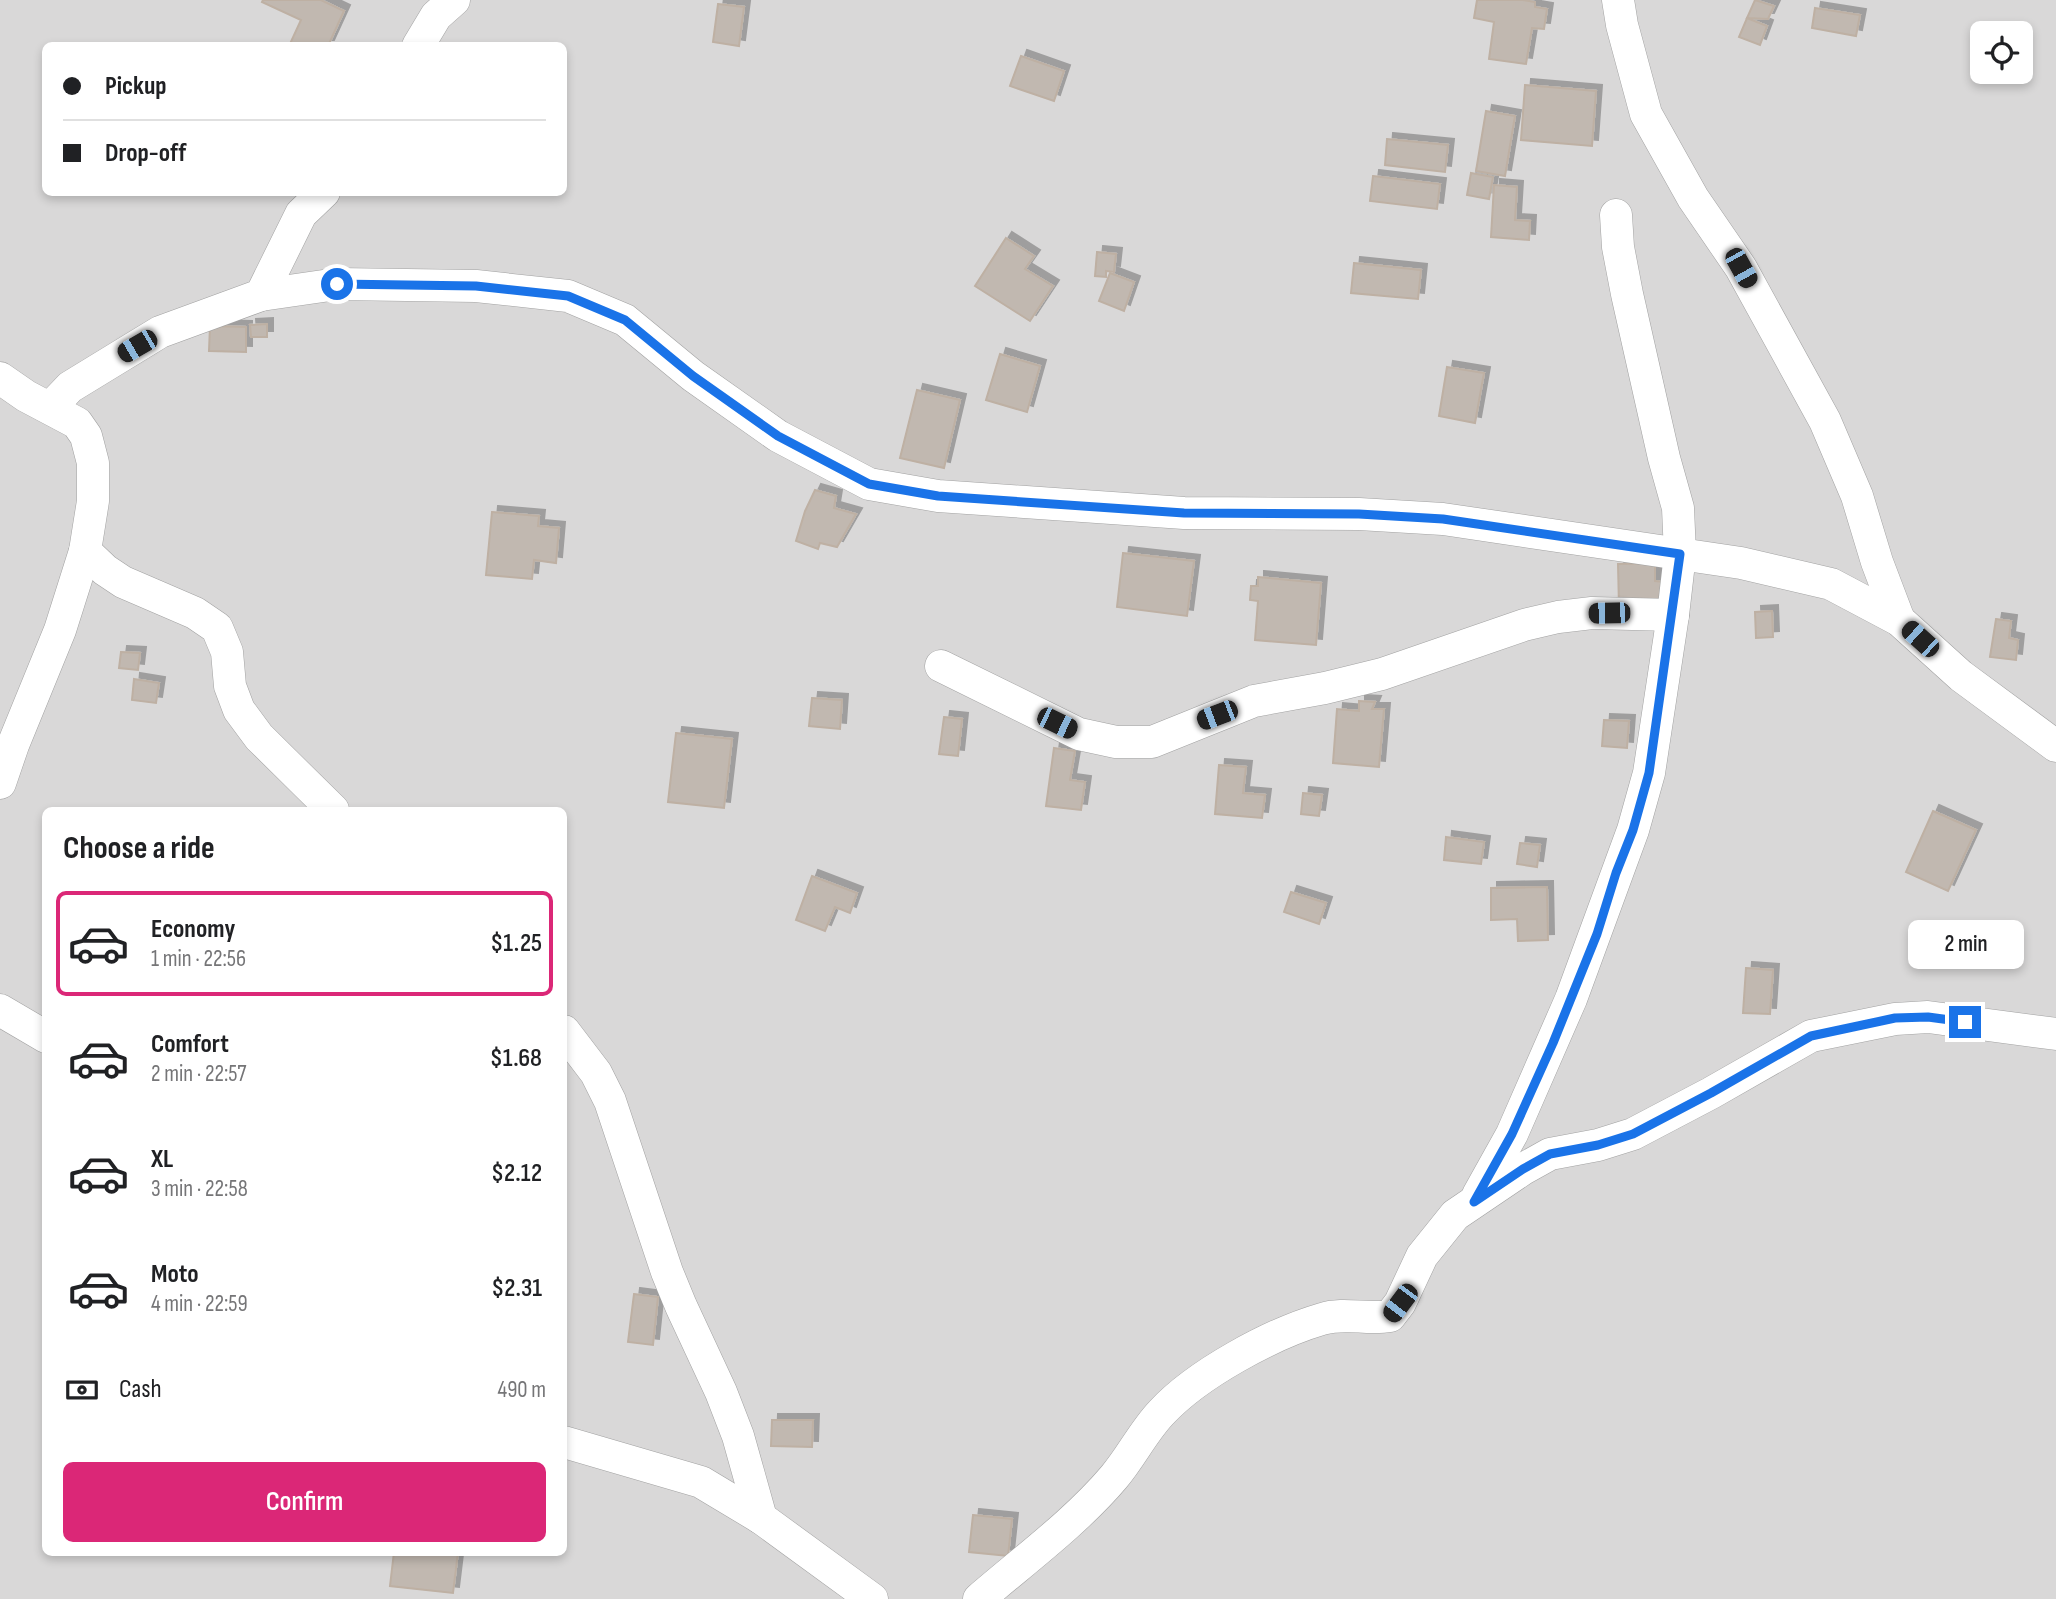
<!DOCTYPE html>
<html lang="en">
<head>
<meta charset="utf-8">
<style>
	:root { --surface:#fff; --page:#f2f2f2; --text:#202124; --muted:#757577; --line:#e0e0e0; --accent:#db2777 }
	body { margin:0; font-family:"Sofia Sans Condensed",sans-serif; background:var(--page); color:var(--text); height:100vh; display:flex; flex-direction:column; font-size:26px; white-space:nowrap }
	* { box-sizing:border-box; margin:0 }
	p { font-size:23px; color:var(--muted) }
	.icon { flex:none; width:38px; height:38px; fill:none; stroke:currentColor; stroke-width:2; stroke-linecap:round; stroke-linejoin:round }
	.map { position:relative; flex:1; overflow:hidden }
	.panel { position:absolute; left:42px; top:807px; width:525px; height:749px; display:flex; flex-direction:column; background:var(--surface); border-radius:10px; box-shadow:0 4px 10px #0003 }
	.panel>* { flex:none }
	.top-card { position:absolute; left:42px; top:42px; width:525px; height:154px; border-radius:10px; box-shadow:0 4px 10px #0003; display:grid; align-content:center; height:154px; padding:0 21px; background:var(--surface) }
	.tools { position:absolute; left:1970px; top:21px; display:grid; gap:14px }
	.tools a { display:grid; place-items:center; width:63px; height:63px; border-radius:10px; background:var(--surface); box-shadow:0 4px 10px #0003; font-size:35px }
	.end { position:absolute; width:32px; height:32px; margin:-16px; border:9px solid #1a73e8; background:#fff; box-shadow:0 0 0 4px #fff }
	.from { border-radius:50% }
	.bubble { position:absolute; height:49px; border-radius:10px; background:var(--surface); box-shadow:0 4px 10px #0003; font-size:23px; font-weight:600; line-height:49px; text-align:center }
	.car { position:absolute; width:21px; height:42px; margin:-21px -10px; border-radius:9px; box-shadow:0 0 5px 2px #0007; background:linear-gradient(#222 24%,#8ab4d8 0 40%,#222 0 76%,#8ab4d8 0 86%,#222 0) }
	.top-card b { display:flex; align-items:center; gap:24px; height:66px; font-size:26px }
	.top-card b+b { border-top:2px solid var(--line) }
	.top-card i { width:18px; height:18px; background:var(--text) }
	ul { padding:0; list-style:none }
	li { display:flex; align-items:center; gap:21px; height:105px; margin:0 14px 10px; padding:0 7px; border:4px solid transparent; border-radius:10px }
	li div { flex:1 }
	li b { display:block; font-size:26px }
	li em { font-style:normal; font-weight:600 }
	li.current { border-color:var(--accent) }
	li>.icon { width:63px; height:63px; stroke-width:1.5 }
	h2 { padding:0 21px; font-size:32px; line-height:84px }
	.pay { display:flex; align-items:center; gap:18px; height:77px; padding:0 21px; font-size:26px }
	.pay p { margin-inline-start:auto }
	.primary-button { display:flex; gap:14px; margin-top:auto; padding:14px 21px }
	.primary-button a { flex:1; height:80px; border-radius:10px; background:var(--accent); color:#fff; font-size:28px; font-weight:600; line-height:80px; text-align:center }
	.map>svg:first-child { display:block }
	.residential { fill:#d9d8d8; fill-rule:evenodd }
	.building { fill:#c1b8b0; stroke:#beb0a3; stroke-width:2; filter:url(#shadow) }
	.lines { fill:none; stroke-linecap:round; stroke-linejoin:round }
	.minor-casing { stroke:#a2a2a2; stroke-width:33 }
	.minor { stroke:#fff; stroke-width:32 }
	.route { stroke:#1a73e8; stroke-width:9 }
</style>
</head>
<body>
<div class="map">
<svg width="2056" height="1599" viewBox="0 0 2056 1599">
	<defs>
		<filter id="shadow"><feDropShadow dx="6" dy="-6" stdDeviation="0" flood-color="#0004"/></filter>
	</defs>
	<rect width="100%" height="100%" fill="#ede9e0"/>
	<path class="residential" d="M0 0H2056V1599H0ZM1983 33H2021V72H1983ZM46 46H564V192H46ZM46 810H564V1552H46Z"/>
	<g class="building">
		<path d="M263 0H321L344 11 328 46H289L301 20 262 2Z"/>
		<path d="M1477 0H1523L1535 2V7L1547 9 1544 29 1532 28 1526 64 1489 59 1494 22 1474 18Z"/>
		<path d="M1755 0 1774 6 1768 19 1747 18Z"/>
		<path d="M718 4 744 7 739 46 713 42Z"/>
		<path d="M1815 8 1860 15 1856 36 1812 28Z"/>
		<path d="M1747 18 1767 26 1760 45 1739 37Z"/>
		<path d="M1021 56 1064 71 1054 101 1010 86Z"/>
		<path d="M1525 85 1596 91 1592 146 1521 140Z"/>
		<path d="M1486 111 1515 116 1505 176 1476 171Z"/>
		<path d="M1387 139 1448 145 1445 172 1385 165Z"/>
		<path d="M1471 173 1493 177 1489 199 1467 195Z"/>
		<path d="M1373 176 1440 184 1437 209 1370 201Z"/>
		<path d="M1494 185 1517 187 1515 220 1530 221 1529 240 1491 237Z"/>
		<path d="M1006 238 1034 256 1025 269 1053 286 1030 321 975 286Z"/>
		<path d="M1097 252 1116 254 1114 272 1106 271V277L1095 276Z"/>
		<path d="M1354 263 1421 270 1418 299 1351 293Z"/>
		<path d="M1110 273 1134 282 1124 311 1099 301Z"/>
		<path d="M267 324V337H251L250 325Z"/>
		<path d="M210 326 246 327V352L209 351Z"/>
		<path d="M1000 354 1040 366 1027 412 986 400Z"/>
		<path d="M1447 367 1484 373 1475 423 1439 416Z"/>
		<path d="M917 390 960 400 944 468 900 458Z"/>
		<path d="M815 490 836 496 834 508 856 514 837 547 820 543 818 549 796 541 805 511Z"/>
		<path d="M492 512 539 516 538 526 559 528 556 563 534 560 532 579 486 575Z"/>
		<path d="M1123 553 1194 561 1187 616 1117 607Z"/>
		<path d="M1655 563V581L1665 582 1666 607H1619L1618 564Z"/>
		<path d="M1258 577 1321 583 1316 645 1255 640 1258 601 1250 600 1251 586H1258Z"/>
		<path d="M1772 611 1773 637 1756 638 1755 612Z"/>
		<path d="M1996 619 2011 621 2009 638 2018 640 2016 660 1990 657Z"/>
		<path d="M121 652 140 653 138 670 119 668Z"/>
		<path d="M134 679 159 683 156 703 132 700Z"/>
		<path d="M812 698 842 700 840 729 809 726Z"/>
		<path d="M1359 701 1375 702 1372 709H1384L1379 767 1333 763 1337 709 1359 711Z"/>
		<path d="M944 717 962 719 958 756 939 754Z"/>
		<path d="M1604 720 1629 721 1627 748 1602 746Z"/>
		<path d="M676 733 732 739 724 808 668 802Z"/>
		<path d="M1054 748 1075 751 1070 780 1085 782 1081 810 1046 806Z"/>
		<path d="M1219 765 1246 767 1243 793 1265 795 1262 818 1215 814Z"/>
		<path d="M1303 793 1322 795 1319 816 1301 814Z"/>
		<path d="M1933 811 1976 830 1948 891 1906 872Z"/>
		<path d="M1446 837 1484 842 1481 864 1444 860Z"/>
		<path d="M1520 843 1540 845 1537 867 1517 864Z"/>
		<path d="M812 876 857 893 850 913 835 907 825 931 796 920Z"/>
		<path d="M1547 887 1548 940 1518 941 1517 919 1491 920V888Z"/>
		<path d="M1291 892 1326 903 1319 924 1284 912Z"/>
		<path d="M1746 968 1773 970 1770 1014 1743 1013Z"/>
		<path d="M634 1294 658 1297 653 1345 628 1342Z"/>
		<path d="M772 1420H813L812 1447 771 1446Z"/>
		<path d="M973 1515 1012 1519 1008 1556 969 1552Z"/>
		<path d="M394 1552H458L453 1593 390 1586Z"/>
	</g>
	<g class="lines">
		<g class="minor-casing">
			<g id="minor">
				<path d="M1618 0 1622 25 1646 114 1693 198 1741 268 1825 421 1857 496 1877 562 1899 620"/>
				<path d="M418 46 436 16 454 0"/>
				<path d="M261 295 337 284 476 286 568 296 625 320 693 376 778 436 869 484 938 496 1184 513 1359 514 1443 519 1741 563 1831 584 1899 620 1961 676 2056 746"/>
				<path d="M0 378 26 396 77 423 86 436 93 463V501L85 551 60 630 13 745 0 783"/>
				<path d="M51 407 70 387 160 332 261 295 301 214 324 192"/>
				<path d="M85 551 105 570 123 582 195 613 217 628 227 652 230 686 239 710 259 737 333 810"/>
				<path d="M941 666 1079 734 1116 742H1152L1254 701 1325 688 1382 674 1524 625 1558 617 1592 613 1673 615"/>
				<path d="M0 1010 46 1037"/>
				<path d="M564 1031 596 1073 610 1101 667 1272 681 1306 721 1392 738 1436 761 1518"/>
				<path d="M1478 1195 1512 1134 1571 999 1633 830 1649 773 1673 615 1680 554 1678 508 1664 458 1627 294 1618 247 1616 215"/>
				<path d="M564 1442 701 1482 761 1518 872 1599"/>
				<path d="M979 1599C1023 1561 1076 1522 1114 1477 1131 1457 1143 1432 1161 1413 1197 1374 1271 1334 1322 1319 1344 1312 1367 1320 1390 1316L1400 1303 1422 1256 1455 1215 1523 1169 1550 1154 1598 1145 1633 1134 1711 1093 1811 1036 1895 1019 1928 1017 2056 1034"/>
			</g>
		</g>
		<use href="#minor" class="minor"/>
	</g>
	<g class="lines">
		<path class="route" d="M337 284 476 286 568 296 625 320 693 376 778 436 869 484 938 496 1184 513 1359 514 1443 519 1680 554 1649 773 1633 830 1616 873 1597 934 1553 1043 1512 1134 1474 1202 1523 1169 1550 1154 1598 1145 1633 1134 1711 1093 1811 1036 1895 1018 1928 1017 1965 1022"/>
	</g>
</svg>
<div class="tools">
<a><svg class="icon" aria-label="locate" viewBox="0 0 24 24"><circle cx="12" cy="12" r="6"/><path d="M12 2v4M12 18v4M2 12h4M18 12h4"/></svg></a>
</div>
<i class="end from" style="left:337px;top:284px"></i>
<i class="end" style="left:1965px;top:1022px"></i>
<div class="bubble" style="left:1908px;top:920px;width:116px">2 min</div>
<i class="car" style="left:1741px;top:268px;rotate:151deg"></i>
<i class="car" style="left:137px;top:346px;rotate:240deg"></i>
<i class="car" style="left:1609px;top:613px;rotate:269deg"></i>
<i class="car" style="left:1920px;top:639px;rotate:312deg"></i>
<i class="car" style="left:1217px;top:715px;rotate:249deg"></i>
<i class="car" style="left:1057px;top:723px;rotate:116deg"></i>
<i class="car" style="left:1400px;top:1303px;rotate:217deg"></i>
<div class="top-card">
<b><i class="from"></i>Pickup</b>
<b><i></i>Drop-off</b>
</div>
<section class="panel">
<h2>Choose a ride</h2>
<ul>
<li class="current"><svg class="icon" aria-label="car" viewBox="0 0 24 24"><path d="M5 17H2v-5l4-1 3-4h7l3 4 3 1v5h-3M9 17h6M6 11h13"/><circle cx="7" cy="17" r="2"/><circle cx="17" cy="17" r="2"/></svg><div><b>Economy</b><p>1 min · 22:56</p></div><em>$1.25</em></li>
<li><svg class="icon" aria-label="car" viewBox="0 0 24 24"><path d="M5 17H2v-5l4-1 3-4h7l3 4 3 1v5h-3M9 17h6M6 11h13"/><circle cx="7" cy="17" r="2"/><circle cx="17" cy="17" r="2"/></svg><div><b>Comfort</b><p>2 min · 22:57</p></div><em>$1.68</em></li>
<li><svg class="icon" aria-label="car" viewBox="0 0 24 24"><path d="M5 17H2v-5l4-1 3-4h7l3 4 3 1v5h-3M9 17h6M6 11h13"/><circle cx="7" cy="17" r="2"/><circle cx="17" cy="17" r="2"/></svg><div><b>XL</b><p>3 min · 22:58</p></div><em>$2.12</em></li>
<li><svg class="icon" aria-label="car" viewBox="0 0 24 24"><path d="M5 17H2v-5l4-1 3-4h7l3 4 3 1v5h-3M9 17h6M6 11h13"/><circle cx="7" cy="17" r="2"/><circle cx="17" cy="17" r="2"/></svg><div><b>Moto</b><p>4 min · 22:59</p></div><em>$2.31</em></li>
</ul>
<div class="pay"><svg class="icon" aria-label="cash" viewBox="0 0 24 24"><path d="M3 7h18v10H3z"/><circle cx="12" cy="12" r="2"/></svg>Cash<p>490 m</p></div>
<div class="primary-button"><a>Confirm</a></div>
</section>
</div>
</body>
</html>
